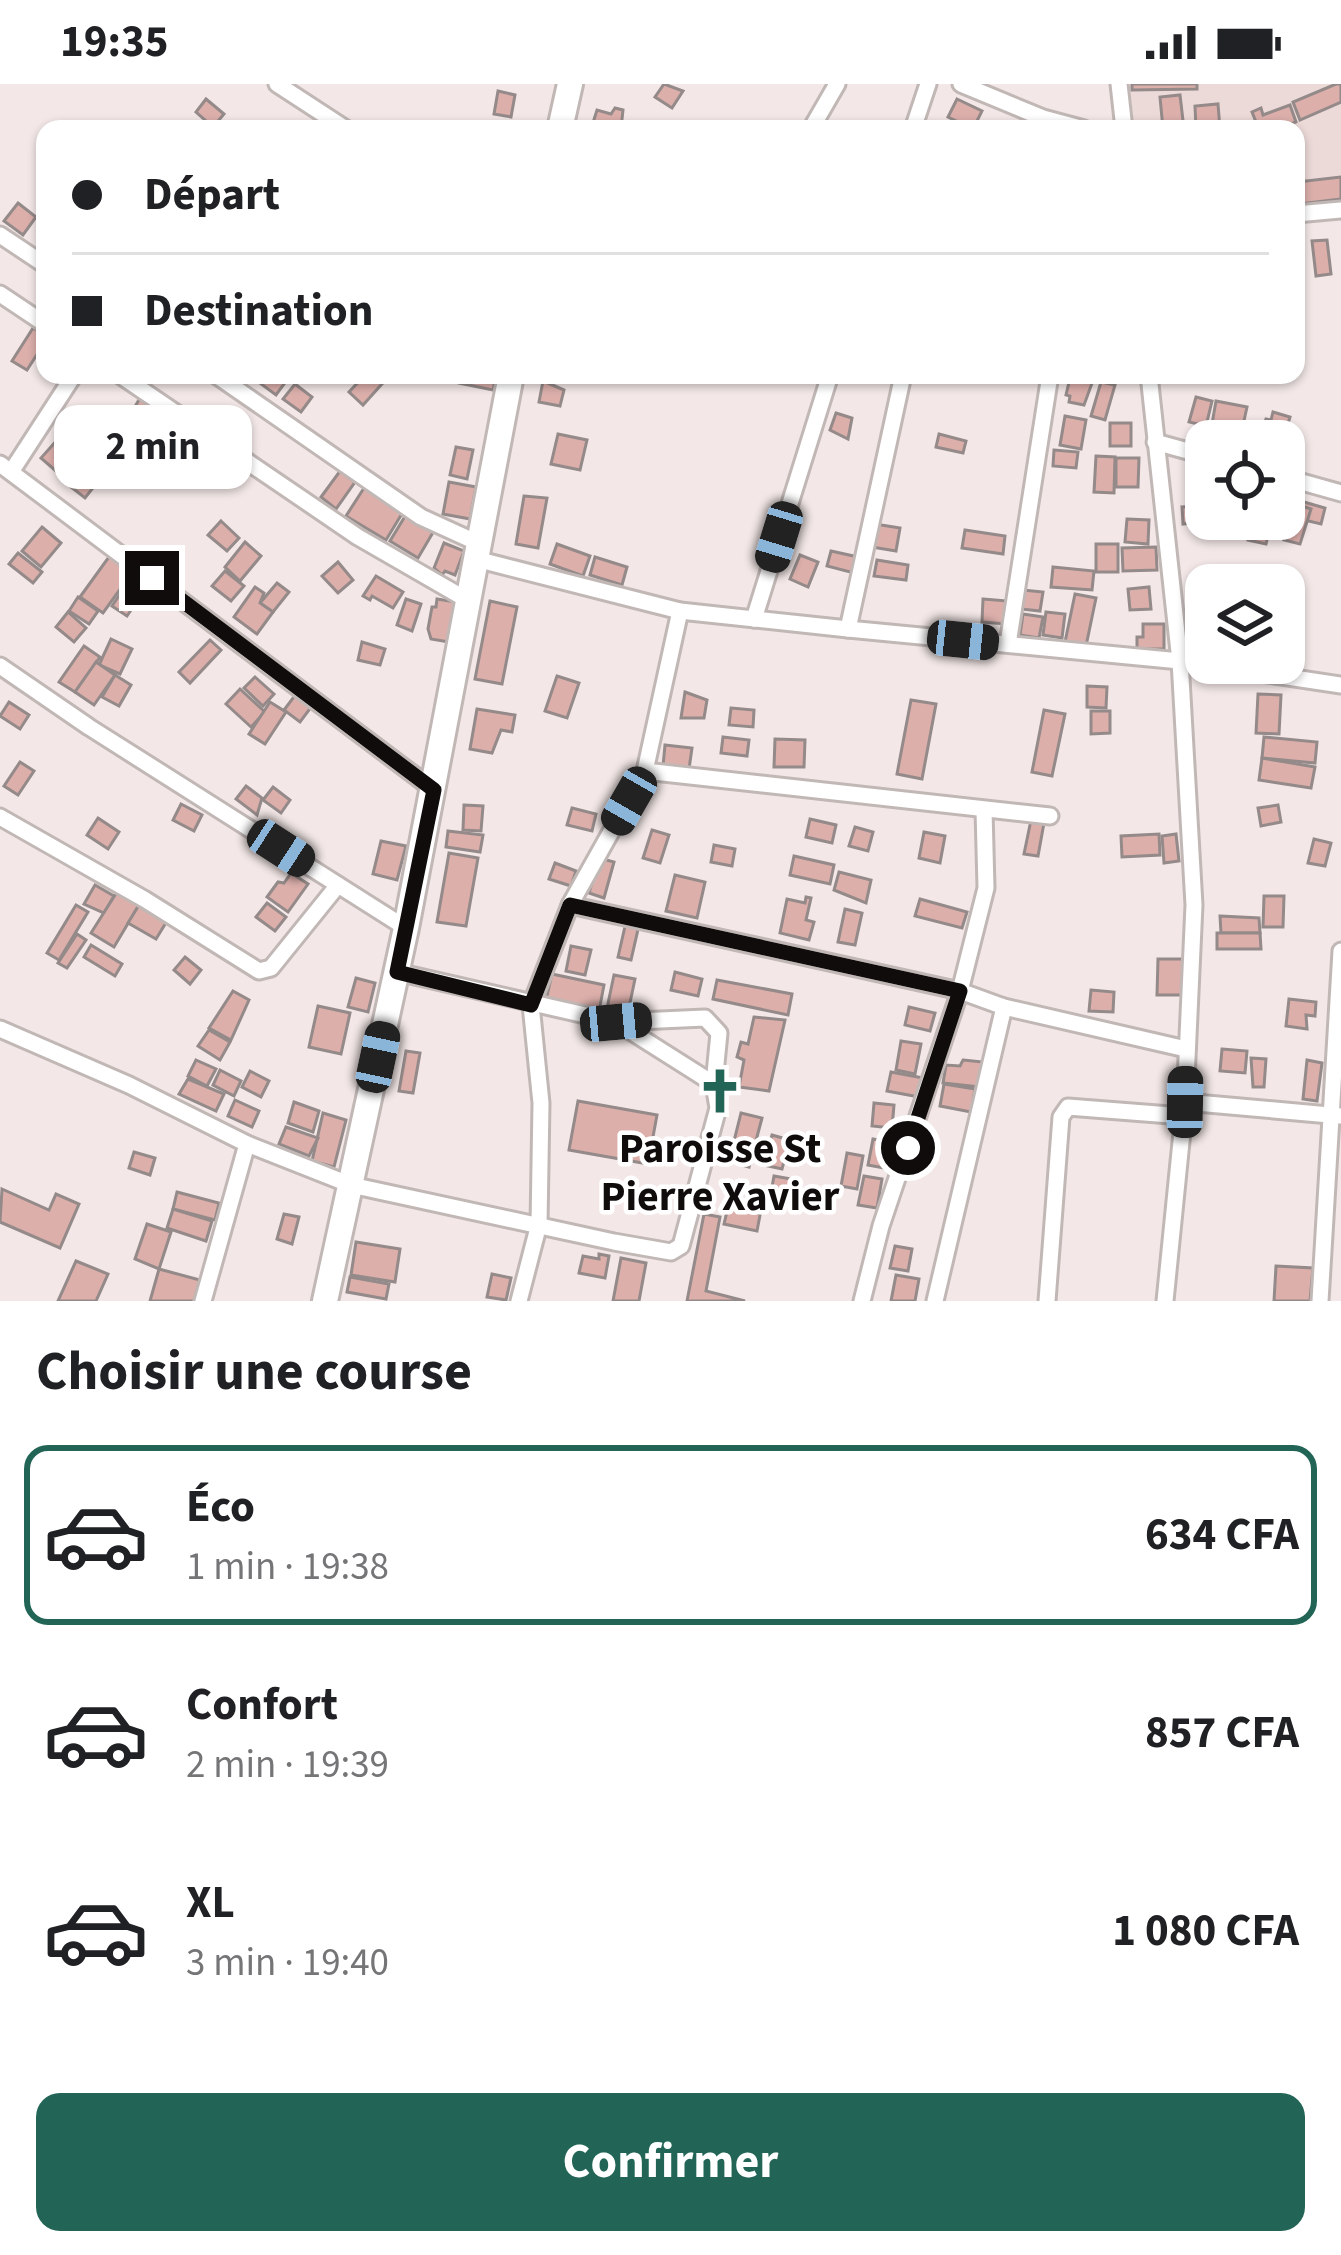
<!DOCTYPE html>
<html lang="fr">
<head>
<meta charset="utf-8">
<style>
	:root { --surface:#fff; --page:#f6f6f6; --text:#202124; --muted:#757577; --line:#e0e0e0; --accent:#226556 }
	body { margin:0; font-family:"Source Sans 3",sans-serif; background:var(--page); color:var(--text); height:100vh; display:flex; flex-direction:column; font-size:45px; white-space:nowrap }
	* { box-sizing:border-box; margin:0 }
	p { font-size:39px; color:var(--muted) }
	.icon { flex:none; width:66px; height:66px; fill:none; stroke:currentColor; stroke-width:2; stroke-linecap:round; stroke-linejoin:round }
	.map { position:relative; height:1217px; overflow:hidden }
	.sheet { display:flex; flex-direction:column; background:var(--surface); flex:1 }
	.sheet>* { flex:none }
	.hud { position:absolute; left:36px; top:36px; width:1269px; height:264px; border-radius:24px; box-shadow:0 3px 9px #0004; display:grid; align-content:center; height:264px; padding:0 36px; background:var(--surface) }
	.tools { position:absolute; left:1185px; top:336px; display:grid; gap:24px }
	.tools a { display:grid; place-items:center; width:120px; height:120px; border-radius:24px; background:var(--surface); box-shadow:0 3px 9px #0004; font-size:60px }
	.end { position:absolute; width:54px; height:54px; margin:-27px; border:15px solid #0f0c0b; background:#fff; box-shadow:0 0 0 6px #fff }
	.from { border-radius:50% }
	.bubble { position:absolute; height:84px; border-radius:24px; background:var(--surface); box-shadow:0 3px 9px #0004; font-size:39px; font-weight:700; line-height:84px; text-align:center }
	.car { position:absolute; width:36px; height:72px; margin:-36px -18px; border-radius:15px; box-shadow:0 0 9px 3px #0007; background:linear-gradient(#222 24%,#8ab4d8 0 40%,#222 0 76%,#8ab4d8 0 86%,#222 0) }
	.hud b { display:flex; align-items:center; gap:42px; height:114px; font-size:45px }
	.hud b+b { border-top:3px solid var(--line) }
	.hud i { width:30px; height:30px; background:var(--text) }
	ul { padding:0; list-style:none }
	li { display:flex; align-items:center; gap:36px; height:180px; margin:0 24px 18px; padding:0 12px; border:6px solid transparent; border-radius:24px }
	li div { flex:1 }
	li b { display:block; font-size:45px }
	li em { font-style:normal; font-weight:700 }
	li.current { border-color:var(--accent) }
	li>.icon { width:108px; height:108px; stroke-width:1.5 }
	h2 { padding:0 36px; font-size:54px; line-height:144px }
	.primary-button { display:flex; gap:24px; margin-top:auto; padding:24px 36px }
	.primary-button a { flex:1; height:138px; border-radius:24px; background:var(--accent); color:#fff; font-size:48px; font-weight:700; line-height:138px; text-align:center }
	.status { display:flex; justify-content:space-between; align-items:center; height:84px; padding:0 60px; background:var(--surface); direction:ltr }
	.status svg { height:33px; fill:currentColor }
	.map>svg:first-child { display:block }
	.built { fill:#ecdad8 }
	.building { fill:#dcafab; stroke:#948a89; stroke-width:3 }
	.lines { fill:none; stroke-linecap:round; stroke-linejoin:round }
	.minor-casing { stroke:#c1b8b6; stroke-width:21 }
	.trunk-casing { stroke:#c1b8b6; stroke-width:30 }
	.minor { stroke:#fff; stroke-width:15 }
	.trunk { stroke:#fff; stroke-width:24 }
	.route { stroke:#0f0c0b; stroke-width:15 }
	.labels { text-anchor:middle; stroke-width:9; stroke-linejoin:round; paint-order:stroke }
	.poi-label { font-size:42px; font-weight:bold; fill:#0f0c0b; stroke:#fff }
</style>
</head>
<body>
<div class="status"><b>19:35</b><svg viewBox="0 0 49 12"><path d="M0 12V9h3v3zM5 12V6h3v6zM10 12V3h3v9zM15 12V0h3v12zM26 1h20v11H26zM47 4h2v5h-2z"/></svg></div>
<div class="map">
<svg width="1341" height="1217" viewBox="0 0 1341 1217">
	<rect width="100%" height="100%" fill="#f3e8e7"/>
	<path class="built" d="M1128 0H1341V120L1296 124V45H1135Z"/>
	<g class="building">
		<path d="M664 0 683 7 672 24 655 13Z"/>
		<path d="M1132 0H1197V5L1132 6Z"/>
		<path d="M1336 0H1341V18L1300 36 1293 18Z"/>
		<path d="M498 7 515 11 511 33 494 30Z"/>
		<path d="M1180 11 1184 45H1163L1160 13Z"/>
		<path d="M206 15 224 30 213 43 196 28Z"/>
		<path d="M957 15 982 27 973 45 948 33Z"/>
		<path d="M1218 20 1220 45H1196L1195 22Z"/>
		<path d="M1290 21 1296 38 1278 45H1238L1256 38 1252 28 1261 24 1263 31Z"/>
		<path d="M615 24 623 26 621 45H591L597 26 611 30Z"/>
		<path d="M1341 93V115L1299 120 1297 98Z"/>
		<path d="M18 119 36 133 23 151 4 137Z"/>
		<path d="M1327 156 1331 190 1316 192 1312 157Z"/>
		<path d="M33 244 45 251V258L27 286 12 277Z"/>
		<path d="M256 291H281L287 296 276 311 253 294Z"/>
		<path d="M365 291 389 292 363 321 349 308Z"/>
		<path d="M461 291H496L493 306 459 299Z"/>
		<path d="M1070 294 1092 299 1084 321 1069 318 1070 312 1066 311Z"/>
		<path d="M543 297 564 306 560 322 539 318Z"/>
		<path d="M1101 298 1115 301 1105 336 1091 332Z"/>
		<path d="M295 300 312 313 301 328 283 315Z"/>
		<path d="M1196 313 1212 317 1206 342 1189 338Z"/>
		<path d="M140 314 157 323 139 355 122 345Z"/>
		<path d="M1216 317 1247 323 1242 346 1212 340Z"/>
		<path d="M1273 328 1290 333 1283 357 1261 351 1266 335 1271 336Z"/>
		<path d="M836 329 852 334 848 355 830 346Z"/>
		<path d="M1065 332 1086 336 1081 365 1060 361Z"/>
		<rect x="1110" y="339" width="21" height="23"/>
		<path d="M558 350 587 356 580 386 551 380Z"/>
		<path d="M939 350 966 357 963 369 936 363Z"/>
		<path d="M57 356 81 377 65 395 41 374Z"/>
		<path d="M456 363 473 366 467 395 450 391Z"/>
		<path d="M204 364 223 379 213 391 195 376Z"/>
		<path d="M1054 366 1078 368 1076 384 1053 382Z"/>
		<path d="M1096 372 1115 373 1114 409 1094 408Z"/>
		<path d="M1116 374H1139L1138 403H1116Z"/>
		<path d="M82 380 100 395 85 414 66 399Z"/>
		<path d="M340 387 355 398 336 425 321 413Z"/>
		<path d="M449 398 476 403 470 435 443 430Z"/>
		<path d="M364 404 403 428 386 456 346 432Z"/>
		<path d="M524 412 547 414 538 464 516 460Z"/>
		<path d="M1196 413H1206V430H1200L1201 438 1183 440 1182 423 1196 422Z"/>
		<path d="M1304 418 1325 424 1321 440 1300 435Z"/>
		<path d="M1296 420 1311 425 1300 460 1284 456Z"/>
		<path d="M407 429 435 445 418 474 390 457Z"/>
		<path d="M1127 435 1149 436 1148 460 1125 458Z"/>
		<path d="M1253 435H1272L1266 460 1248 456Z"/>
		<path d="M221 437 239 454 227 467 208 451Z"/>
		<path d="M875 440 900 444 896 467 872 463Z"/>
		<path d="M42 443 61 459 41 483 22 467Z"/>
		<path d="M965 446 1005 452 1003 470 962 464Z"/>
		<path d="M245 458 261 472 240 497 225 483Z"/>
		<path d="M444 459 464 467 455 491 445 487 442 491 434 484Z"/>
		<path d="M557 460 590 472 583 492 550 480Z"/>
		<rect x="1096" y="460" width="22" height="28"/>
		<path d="M1156 463 1157 486 1123 487 1122 464Z"/>
		<path d="M831 467 858 473 854 489 827 482Z"/>
		<path d="M18 469 42 488 33 499 9 480Z"/>
		<path d="M111 470 134 486 103 529 80 513Z"/>
		<path d="M800 471 818 478 808 503 790 495Z"/>
		<path d="M595 473 627 483 622 501 590 491Z"/>
		<path d="M877 476 908 481 906 496 874 492Z"/>
		<path d="M338 478 353 496 338 509 322 492Z"/>
		<path d="M1053 483 1094 487 1092 506 1051 503Z"/>
		<path d="M225 487 244 502 231 517 212 502Z"/>
		<path d="M135 488 150 498 127 532 112 522Z"/>
		<path d="M376 492 403 508 393 524 372 512 370 516 363 512Z"/>
		<path d="M277 499 289 508 273 528 260 519Z"/>
		<path d="M255 503 264 509 260 519 273 528 257 550 234 533Z"/>
		<path d="M1149 503 1151 525 1130 526 1128 505Z"/>
		<path d="M1023 506 1043 508 1040 527 1021 525Z"/>
		<path d="M1075 510 1096 514 1086 562 1065 558Z"/>
		<path d="M78 513 98 527 89 540 69 527Z"/>
		<path d="M406 515 421 520 412 547 397 541Z"/>
		<path d="M437 515 456 518 449 558 431 555 428 545 432 523H436Z"/>
		<path d="M983 515 1008 517 1006 540 982 538Z"/>
		<path d="M490 517 517 523 502 600 475 595Z"/>
		<path d="M68 528 86 544 74 558 56 543Z"/>
		<path d="M1046 528 1065 530 1062 554 1043 551Z"/>
		<path d="M1023 530 1043 533 1039 554 1020 551Z"/>
		<path d="M1143 540H1164V565H1137V553H1143Z"/>
		<path d="M111 555 132 565 120 590 99 581Z"/>
		<path d="M210 556 221 566 190 599 179 588Z"/>
		<path d="M362 558 385 565 380 581 358 576Z"/>
		<path d="M84 562 100 573 75 608 59 598Z"/>
		<path d="M96 578 115 591 94 621 75 608Z"/>
		<path d="M115 591 131 601 119 622 102 613Z"/>
		<path d="M557 592 579 599 567 634 545 627Z"/>
		<path d="M255 593 274 610 263 622 244 604Z"/>
		<path d="M1087 602 1107 603 1106 624 1087 623Z"/>
		<path d="M240 605 265 628 251 643 226 620Z"/>
		<path d="M685 608 707 616 704 634H681Z"/>
		<path d="M296 610 312 622 300 638 284 626Z"/>
		<path d="M1258 610 1281 611 1279 650 1256 649Z"/>
		<path d="M911 616 936 620 922 695 897 690Z"/>
		<path d="M9 618 29 631 20 645 0 632Z"/>
		<path d="M270 618 286 628 265 660 249 650Z"/>
		<path d="M731 624 754 626 753 643 729 641Z"/>
		<path d="M477 625 515 631 512 648 501 646 492 669 470 665Z"/>
		<path d="M1044 626 1065 630 1052 692 1032 688Z"/>
		<path d="M1091 627H1110V649L1091 650Z"/>
		<path d="M723 653 749 656 747 672 721 669Z"/>
		<path d="M1264 653 1317 658 1315 679 1262 674Z"/>
		<path d="M775 655 805 656 804 683H774Z"/>
		<path d="M665 661 692 664 689 685 663 682Z"/>
		<path d="M1262 674 1315 683 1311 704 1259 696Z"/>
		<path d="M20 678 34 687 18 711 4 702Z"/>
		<path d="M246 702 262 714 257 731 236 715Z"/>
		<path d="M273 703 290 716 281 729 263 716Z"/>
		<path d="M181 720 202 731 194 747 173 736Z"/>
		<path d="M464 721 483 722 481 747 463 746Z"/>
		<path d="M1278 721 1281 738 1261 742 1258 724Z"/>
		<path d="M572 724 596 730 592 747 567 741Z"/>
		<path d="M98 734 119 748 108 765 87 751Z"/>
		<path d="M810 735 836 741 832 759 806 753Z"/>
		<path d="M1031 736 1044 739 1038 772 1024 770Z"/>
		<path d="M855 743 873 748 868 767 849 762Z"/>
		<path d="M652 746 669 751 660 779 643 774Z"/>
		<path d="M448 747 483 751 480 768 446 763Z"/>
		<path d="M924 748 945 752 940 779 919 774Z"/>
		<path d="M1159 750 1160 771 1122 773 1121 752Z"/>
		<path d="M1176 750 1179 777 1164 779 1162 752Z"/>
		<path d="M1314 755 1331 759 1325 782 1308 779Z"/>
		<path d="M381 757 406 762 397 796 373 790Z"/>
		<path d="M714 761 735 765 732 782 711 778Z"/>
		<path d="M449 769 478 774 466 842 437 838Z"/>
		<path d="M794 772 834 781 830 800 790 791Z"/>
		<path d="M599 774 614 778 604 814 589 809Z"/>
		<path d="M555 779 576 787 571 802 549 795Z"/>
		<path d="M839 788 871 796 866 819 834 806Z"/>
		<path d="M291 789 308 800 288 828 267 813 278 798 284 799Z"/>
		<path d="M675 791 705 798 697 834 666 827Z"/>
		<path d="M95 801 114 812 104 829 84 820Z"/>
		<path d="M117 808 139 821 114 863 91 849Z"/>
		<path d="M1264 812H1284L1283 843H1263Z"/>
		<path d="M806 813 811 814 806 836 814 838 809 856 780 849 787 815 805 819Z"/>
		<path d="M920 815 967 828 962 844 915 832Z"/>
		<path d="M267 819 286 833 275 847 256 833Z"/>
		<path d="M76 821 88 828 59 876 47 869Z"/>
		<path d="M139 821 167 837 156 855 128 839Z"/>
		<path d="M845 825 862 829 855 861 838 858Z"/>
		<path d="M1220 832 1259 834 1260 849H1221Z"/>
		<path d="M626 838 639 841 631 876 618 873Z"/>
		<path d="M1217 849H1260L1261 865H1217Z"/>
		<path d="M77 850 86 856 67 884 58 879Z"/>
		<path d="M91 861 122 880 115 892 84 873Z"/>
		<path d="M571 862 591 866 585 891 566 887Z"/>
		<path d="M185 873 201 886 190 900 174 886Z"/>
		<path d="M1158 875H1186L1184 911H1157Z"/>
		<path d="M675 888 702 895 698 912 671 906Z"/>
		<path d="M552 890 604 901 599 927 546 916Z"/>
		<path d="M614 891 635 895 627 933 606 929Z"/>
		<path d="M356 894 375 899 368 928 348 923Z"/>
		<path d="M717 896 792 910 788 931 713 915Z"/>
		<path d="M1091 906 1114 908 1113 928 1089 927Z"/>
		<path d="M233 907 249 916 231 956 209 944Z"/>
		<path d="M1289 915 1316 918 1315 932 1306 931 1307 945 1286 942Z"/>
		<path d="M318 922 350 929 341 970 309 963Z"/>
		<path d="M909 923 935 929 930 947 905 941Z"/>
		<path d="M754 933 785 936 769 1007 739 1003 744 976 737 973 741 958 748 960Z"/>
		<path d="M209 946 230 958 220 976 198 962Z"/>
		<path d="M901 957 921 960 915 990 896 986Z"/>
		<path d="M1222 965 1247 967 1245 989 1220 987Z"/>
		<path d="M406 967 420 969 413 1009 399 1007Z"/>
		<path d="M1251 974 1266 975 1264 1003H1253Z"/>
		<path d="M196 976 216 985 207 1002 188 992Z"/>
		<path d="M963 976 983 978 980 1003 943 999 946 981 960 982Z"/>
		<path d="M1307 976 1322 979 1317 1017 1303 1015Z"/>
		<path d="M220 986 241 997 234 1012 213 1001Z"/>
		<path d="M250 987 269 997 261 1013 242 1003Z"/>
		<path d="M891 988 923 994 919 1013 887 1007Z"/>
		<path d="M188 995 224 1010 216 1027 179 1010Z"/>
		<path d="M944 1000 975 1005 971 1028 940 1022Z"/>
		<path d="M235 1016 259 1027 252 1043 228 1032Z"/>
		<path d="M578 1017 657 1031 648 1080 569 1066Z"/>
		<path d="M294 1018 319 1027 313 1048 288 1039Z"/>
		<path d="M874 1019 894 1021 892 1044 872 1042Z"/>
		<path d="M323 1029 346 1036 334 1083 312 1077Z"/>
		<path d="M741 1029 762 1034 749 1083 729 1077Z"/>
		<path d="M286 1043 318 1054 309 1072 279 1060Z"/>
		<path d="M772 1051 790 1056 782 1085 764 1081Z"/>
		<path d="M873 1055 889 1058 884 1084 868 1081Z"/>
		<path d="M134 1068 155 1074 150 1091 129 1084Z"/>
		<path d="M847 1069 863 1072 857 1105 841 1102Z"/>
		<path d="M774 1092 791 1095 787 1117 770 1114Z"/>
		<path d="M864 1092 882 1095 877 1124 858 1121Z"/>
		<path d="M2 1105 49 1126 56 1110 79 1120 60 1164 0 1138Z"/>
		<path d="M177 1108 219 1119 215 1136 173 1125Z"/>
		<path d="M729 1119 761 1126 757 1147 724 1140Z"/>
		<path d="M173 1125 212 1137 206 1157 167 1144Z"/>
		<path d="M284 1130 299 1133 292 1160 277 1155Z"/>
		<path d="M704 1130 720 1133 706 1207 745 1217H687Z"/>
		<path d="M147 1140 171 1148 159 1185 135 1175Z"/>
		<path d="M356 1158 400 1165 395 1198 351 1191Z"/>
		<path d="M895 1162 912 1165 908 1187 890 1184Z"/>
		<path d="M599 1170 609 1172 605 1194 579 1189 583 1172 599 1175Z"/>
		<path d="M621 1174 646 1179 639 1217H613Z"/>
		<path d="M76 1177 108 1190 96 1217H58Z"/>
		<path d="M1276 1182 1313 1184 1310 1217H1274Z"/>
		<path d="M159 1185 200 1196 194 1217H150Z"/>
		<path d="M492 1190 511 1194 506 1216 487 1213Z"/>
		<path d="M896 1191 919 1195 915 1217H891Z"/>
		<path d="M350 1193 389 1200 386 1215 347 1208Z"/>
	</g>
	<g class="lines">
		<g class="minor-casing">
			<g id="minor">
				<path d="M277 0 346 45"/>
				<path d="M961 0 1043 34 1084 45"/>
				<path d="M1119 0 1124 45"/>
				<path d="M811 45 837 0"/>
				<path d="M913 45 928 0"/>
				<path d="M1296 130 1341 126"/>
				<path d="M0 151 45 181"/>
				<path d="M0 210 45 240"/>
				<path d="M120 291 358 453 469 517"/>
				<path d="M216 291 421 433 478 459"/>
				<path d="M903 291 848 545 1180 577 1341 601"/>
				<path d="M1149 291 1180 577 1194 821 1185 1018 1165 1217"/>
				<path d="M1155 358 1206 372"/>
				<path d="M0 380 434 706"/>
				<path d="M11 388 74 291"/>
				<path d="M1284 393 1341 409"/>
				<path d="M476 475 680 527 848 545"/>
				<path d="M754 535 830 291"/>
				<path d="M1008 560 1050 291"/>
				<path d="M0 582 89 643 406 844"/>
				<path d="M645 687 1050 732"/>
				<path d="M0 733 144 815 259 887 271 884 338 801"/>
				<path d="M570 821 960 907 1004 923 1186 965"/>
				<path d="M616 938 714 1000"/>
				<path d="M0 945 129 1001 247 1060 351 1101 614 1158 671 1168 681 1162 718 1024 714 1000 719 949 705 934 616 938 397 888"/>
				<path d="M1185 1018 1341 1032"/>
				<path d="M203 1217 247 1060"/>
				<path d="M519 1217 539 1140 541 1019 531 921 570 821 645 687 680 527"/>
				<path d="M862 1217 881 1142 960 907 986 804 984 726"/>
				<path d="M935 1217 1004 923"/>
				<path d="M1047 1217 1061 1033 1068 1023 1183 1032"/>
				<path d="M1320 1217 1341 867"/>
			</g>
		</g>
		<g class="trunk-casing">
			<g id="trunk">
				<path d="M560 45 570 0"/>
				<path d="M325 1217 406 844 511 291"/>
			</g>
		</g>
		<use href="#minor" class="minor"/>
		<use href="#trunk" class="trunk"/>
	</g>
	<g class="lines">
		<path class="route" d="M152 494 434 706 397 888 531 921 570 821 960 907 908 1064"/>
	</g>
	<defs>
		<g id="church-bare" transform="scale(3.6)"><path d="M-1.2-6h2.4v3.5h3.3v2.4h-3.3V6h-2.4V-.1h-3.3v-2.4h3.3Z" fill="#226556" stroke="#fff" stroke-width="2.5" paint-order="stroke"/></g>
	</defs>
	<g fill-rule="evenodd">
		<use href="#church-bare" x="720" y="1007"/>
	</g>
	<g class="labels">
		<g class="poi-label">
			<text x="720" y="1078">Paroisse St<tspan x="720" dy="48">Pierre Xavier</tspan></text>
		</g>
	</g>
</svg>
<div class="tools">
<a><svg class="icon" aria-label="locate" viewBox="0 0 24 24"><circle cx="12" cy="12" r="6"/><path d="M12 2v4M12 18v4M2 12h4M18 12h4"/></svg></a>
<a><svg class="icon" aria-label="layers" viewBox="0 0 24 24"><path d="M12 4l9 5-9 5-9-5zM3 14l9 5 9-5"/></svg></a>
</div>
<i class="end from" style="left:908px;top:1064px"></i>
<i class="end" style="left:152px;top:494px"></i>
<div class="bubble" style="left:54px;top:321px;width:198px">2 min</div>
<i class="car" style="left:779px;top:453px;rotate:197deg"></i>
<i class="car" style="left:963px;top:556px;rotate:96deg"></i>
<i class="car" style="left:629px;top:717px;rotate:210deg"></i>
<i class="car" style="left:281px;top:764px;rotate:123deg"></i>
<i class="car" style="left:616px;top:938px;rotate:85deg"></i>
<i class="car" style="left:378px;top:973px;rotate:12deg"></i>
<i class="car" style="left:1185px;top:1018px;rotate:1deg"></i>
<div class="hud">
<b><i class="from"></i>Départ</b>
<b><i></i>Destination</b>
</div>
</div>
<section class="sheet">
<h2>Choisir une course</h2>
<ul>
<li class="current"><svg class="icon" aria-label="car" viewBox="0 0 24 24"><path d="M5 17H2v-5l4-1 3-4h7l3 4 3 1v5h-3M9 17h6M6 11h13"/><circle cx="7" cy="17" r="2"/><circle cx="17" cy="17" r="2"/></svg><div><b>Éco</b><p>1 min · 19:38</p></div><em>634 CFA</em></li>
<li><svg class="icon" aria-label="car" viewBox="0 0 24 24"><path d="M5 17H2v-5l4-1 3-4h7l3 4 3 1v5h-3M9 17h6M6 11h13"/><circle cx="7" cy="17" r="2"/><circle cx="17" cy="17" r="2"/></svg><div><b>Confort</b><p>2 min · 19:39</p></div><em>857 CFA</em></li>
<li><svg class="icon" aria-label="car" viewBox="0 0 24 24"><path d="M5 17H2v-5l4-1 3-4h7l3 4 3 1v5h-3M9 17h6M6 11h13"/><circle cx="7" cy="17" r="2"/><circle cx="17" cy="17" r="2"/></svg><div><b>XL</b><p>3 min · 19:40</p></div><em>1 080 CFA</em></li>
</ul>
<div class="primary-button"><a>Confirmer</a></div>
</section>
</body>
</html>
